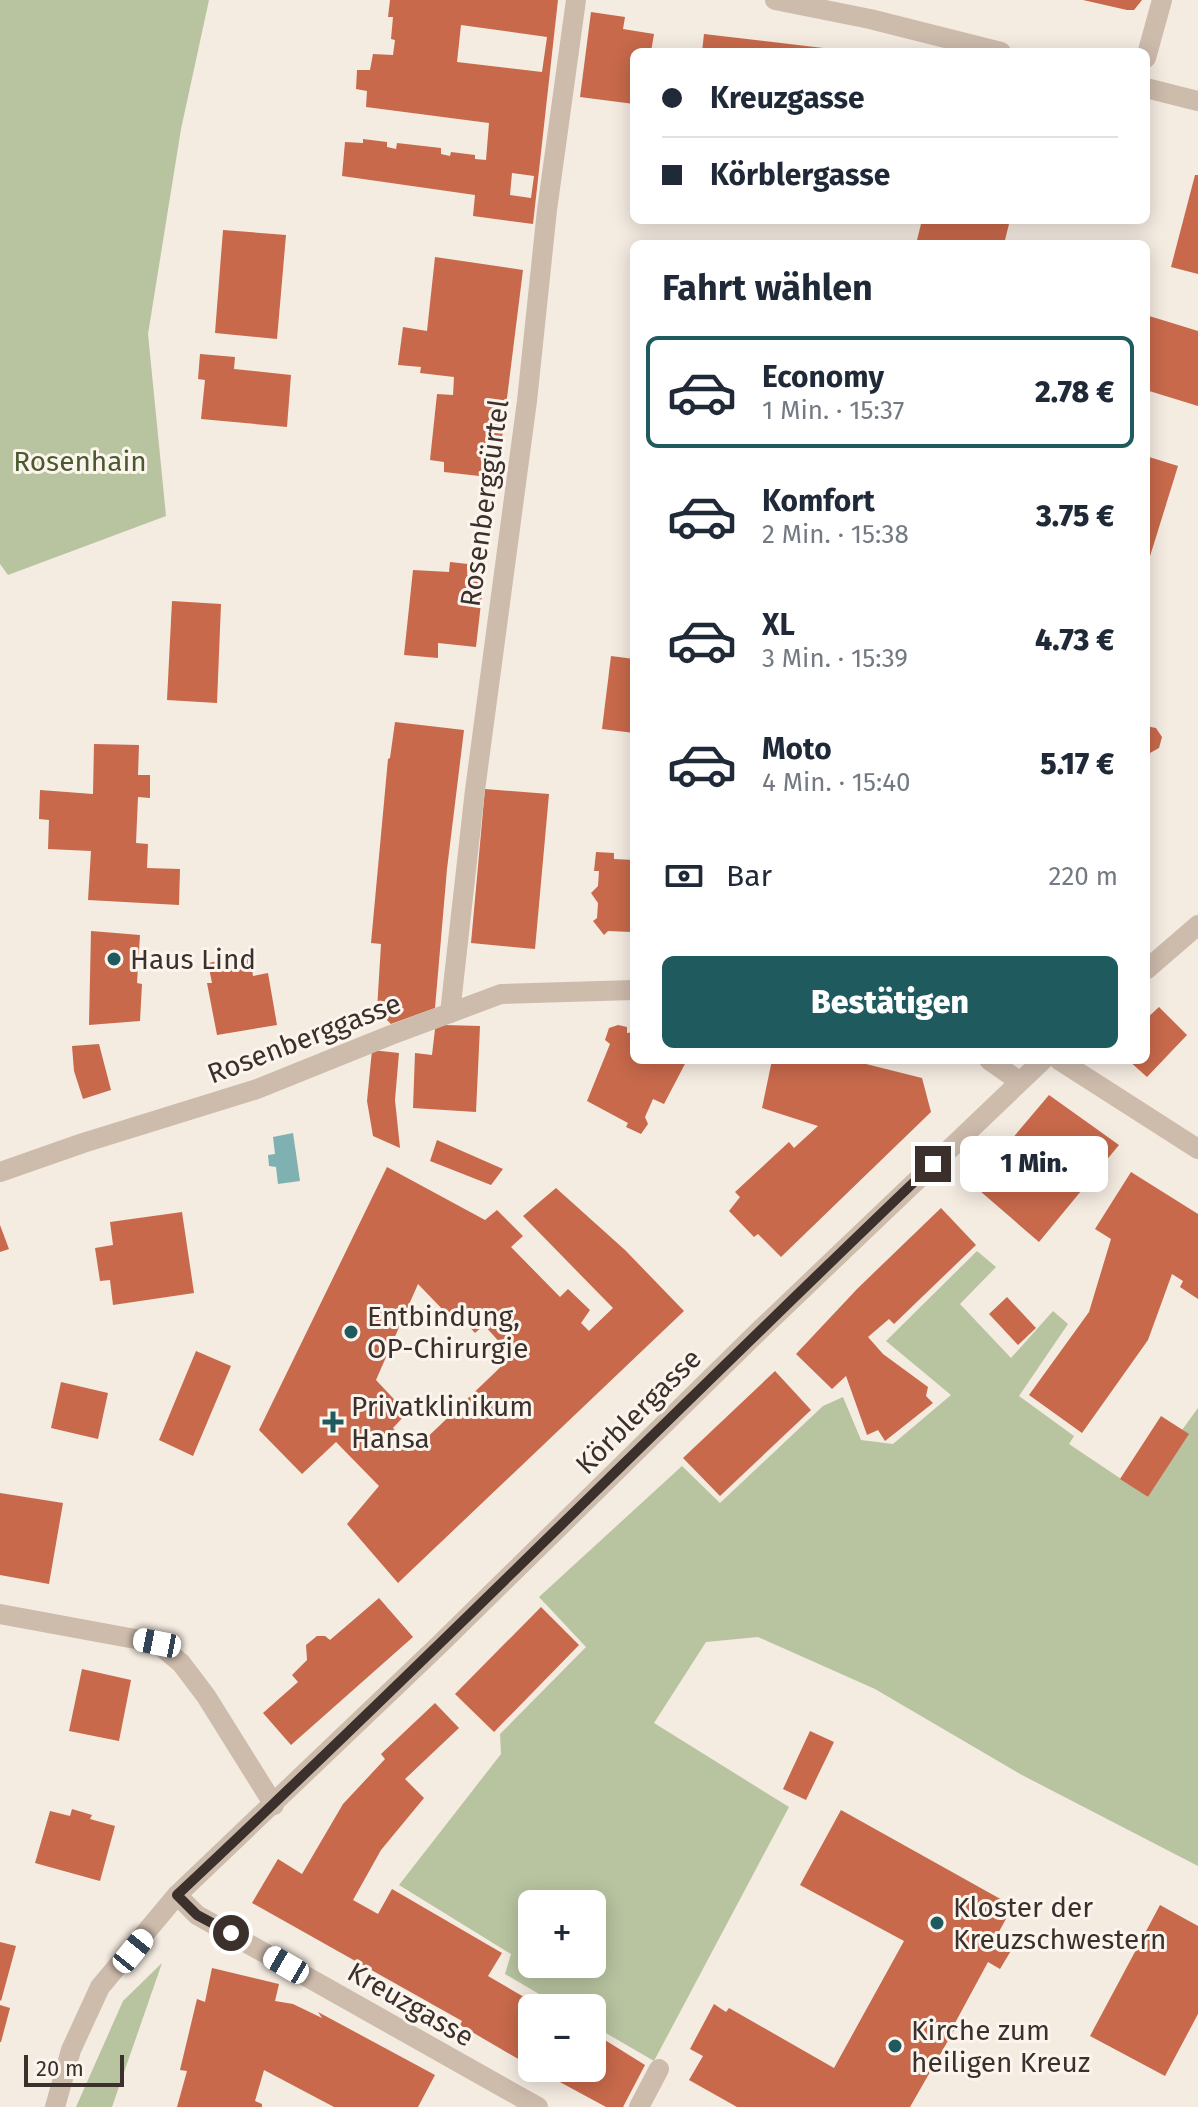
<!DOCTYPE html>
<html lang="de">
<head>
<meta charset="utf-8">
<style>
	:root { --surface:#fff; --page:#f6f6f7; --text:#1f2937; --muted:#747a83; --line:#e0e1e3; --accent:#1f5a5e }
	body { margin:0; font-family:"Fira Sans",sans-serif; background:var(--page); color:var(--text); height:100vh; display:flex; flex-direction:column; font-size:30px; white-space:nowrap }
	* { box-sizing:border-box; margin:0 }
	p { font-size:26px; color:var(--muted) }
	.icon { flex:none; width:44px; height:44px; fill:none; stroke:currentColor; stroke-width:2; stroke-linecap:round; stroke-linejoin:round }
	.map { position:relative; flex:1; overflow:hidden }
	.panel { position:absolute; left:630px; top:240px; width:520px; height:824px; display:flex; flex-direction:column; background:var(--surface); border-radius:12px; box-shadow:0 4px 20px #0003 }
	.panel>* { flex:none }
	.hud { position:absolute; left:630px; top:48px; width:520px; height:176px; border-radius:12px; box-shadow:0 4px 20px #0003; display:grid; align-content:center; height:176px; padding:0 32px; background:var(--surface) }
	.fabs { position:absolute; left:518px; top:1890px; display:grid; gap:16px }
	.fabs a { display:grid; place-items:center; width:88px; height:88px; border-radius:12px; background:var(--surface); box-shadow:0 4px 20px #0003; font-size:40px }
	.scale { position:absolute; left:24px; bottom:20px; width:100px; box-sizing:border-box; padding-left:8px; border:4px solid #3b302b; border-top:0; font-size:22px; line-height:28px; white-space:nowrap; color:#3b302b; -webkit-text-stroke:6px #fbf5ee; paint-order:stroke }
	.end { position:absolute; width:36px; height:36px; margin:-18px; border:10px solid #3b302b; background:#fff; box-shadow:0 0 0 4px #fff }
	.from { border-radius:50% }
	.bubble { position:absolute; height:56px; border-radius:12px; background:var(--surface); box-shadow:0 4px 20px #0003; font-size:26px; font-weight:800; line-height:56px; text-align:center }
	.car { position:absolute; width:24px; height:48px; margin:-24px -12px; border-radius:10px; box-shadow:0 0 6px 2px #0007; background:linear-gradient(#fff 24%,#345 0 40%,#fff 0 76%,#345 0 86%,#fff 0) }
	.hud b { display:flex; align-items:center; gap:28px; height:76px; font-size:30px }
	.hud b+b { border-top:2px solid var(--line) }
	.hud i { width:20px; height:20px; background:var(--text) }
	ul { padding:0; list-style:none }
	li { display:flex; align-items:center; gap:24px; height:112px; margin:0 16px 12px; padding:0 16px; border:4px solid transparent; border-radius:12px }
	li div { flex:1 }
	li b { display:block; font-size:30px }
	li em { font-style:normal; font-weight:800 }
	li.selected { border-color:var(--accent) }
	li>.icon { width:72px; height:72px; stroke-width:1.5 }
	h2 { padding:0 32px; font-size:36px; line-height:96px }
	.pay { display:flex; align-items:center; gap:20px; height:88px; padding:0 32px; font-size:30px }
	.pay p { margin-inline-start:auto }
	.action { display:flex; gap:16px; margin-top:auto; padding:16px 32px }
	.action a { flex:1; height:92px; border-radius:12px; background:var(--accent); color:#fff; font-size:32px; font-weight:800; line-height:92px; text-align:center }
	.map>svg:first-child { display:block }
	.green { fill:#b8c4a0; fill-rule:evenodd }
	.water { fill:#7fb0b2 }
	.building { fill:#c8694b; fill-rule:evenodd }
	.lines { fill:none; stroke-linecap:round; stroke-linejoin:round }
	.minor { stroke:#cdbbac; stroke-width:20 }
	.route { stroke:#3b302b; stroke-width:10 }
	.poi-dot { fill:#1f5a5e; stroke:#fbf5ee; stroke-width:3 }
	.labels { text-anchor:middle; stroke-width:6; stroke-linejoin:round; paint-order:stroke }
	.park-label { font-size:28px; fill:#4a5a2e; stroke:#fbf5ee }
	.street-label { font-size:28px; fill:#3b302b; stroke:#fbf5ee }
	.poi-label { font-size:28px; fill:#3b302b; stroke:#fbf5ee; text-anchor:start }
</style>
</head>
<body>
<div class="map">
<svg width="1198" height="2107" viewBox="0 0 1198 2107">
	<rect width="100%" height="100%" fill="#f4ebe1"/>
	<g class="green">
		<path d="M0 0H209L181 129 148 334 166 516 8 575 0 564Z"/>
		<path d="M977 1251 996 1267 960 1304 1011 1358 1053 1311 1068 1324 1019 1396 1074 1436 1069 1444 1148 1497 1188 1435 1182 1430 1198 1408V1866L1020 1774 875 1689 758 1637 706 1642 654 1723 789 1807 654 2061 592 2025V2008H563L505 1974 511 1954 399 1885 501 1754 500 1734 586 1647 539 1597 682 1466 720 1503 823 1406 843 1397 861 1440 893 1444 951 1395 886 1341ZM532 1904H592V1964H532Z"/>
		<path d="M162 1963 112 2107H76L123 2001Z"/>
	</g>
	<path class="water" d="M293 1133 300 1181 278 1184 276 1167 269 1166 268 1155 275 1154 273 1137Z"/>
	<g class="building">
		<path d="M390 0H558L533 224 473 216 475 195 342 176 345 142 363 143V139L387 142V147L396 149 397 143 441 148V154L450 156 451 152 475 155V159L486 160 489 123 366 107 367 91 356 89 357 70H370L373 54 393 55 395 40 391 39 393 17H388ZM461 25 547 37 542 72 457 62ZM512 173 534 176 531 198 510 195Z"/>
		<path d="M1083 0H1142L1134 10H1127Z"/>
		<path d="M591 12 625 17 623 29 654 34 651 52H634V104L580 97Z"/>
		<path d="M704 34 840 50V52H702Z"/>
		<path d="M1195 175H1198V274L1171 267Z"/>
		<path d="M922 220H1010L1004 244H916Z"/>
		<path d="M223 230 286 235 277 339 215 333Z"/>
		<path d="M435 257 523 270 497 478 444 472V462L430 460 437 394 453 395 454 377 420 373 421 367 398 365 403 327 427 331Z"/>
		<path d="M1146 315 1198 331V406L1146 390Z"/>
		<path d="M200 354 235 357 234 369 291 375 287 427 201 419 205 380 198 379Z"/>
		<path d="M1146 456 1178 466 1147 566H1146Z"/>
		<path d="M450 562 468 564 467 575 484 577 476 647 438 643V658L404 655 413 570 449 572Z"/>
		<path d="M172 601 221 604 217 703 167 700Z"/>
		<path d="M611 656 634 659V733L602 729Z"/>
		<path d="M395 722 464 730 447 869 435 1008 391 1024 377 1010 381 944 371 943 388 759 390 758Z"/>
		<path d="M1146 726 1156 728 1162 737 1159 748 1150 753 1146 752Z"/>
		<path d="M94 744 139 745 138 775H150V798L138 797 136 843 148 844 147 868 180 869 179 905 88 900 91 851 48 849 49 820 39 819 40 790 93 794Z"/>
		<path d="M485 789 549 794 535 949 471 943Z"/>
		<path d="M596 852 614 853V859L634 860V937L631 932 608 931 604 935 593 921 597 918 598 903 591 893 598 886 599 871H594Z"/>
		<path d="M91 931 140 935 137 983 142 984 140 1021 89 1025Z"/>
		<path d="M250 955 253 976 268 973 277 1025 217 1035 207 983H212L208 963Z"/>
		<path d="M1159 1007 1187 1035 1147 1077 1128 1060H1146V1019Z"/>
		<path d="M444 1025 480 1026 476 1112 413 1108 415 1053 432 1055 435 1029Z"/>
		<path d="M618 1025 627 1027V1033L634 1032V1060H687L664 1104 653 1099 645 1117 648 1124 641 1134 626 1127 628 1123 587 1101 610 1044 605 1040 609 1028Z"/>
		<path d="M99 1044 111 1090 83 1099 74 1071 72 1046Z"/>
		<path d="M372 1050 399 1053 395 1100 400 1148 373 1136 367 1101Z"/>
		<path d="M772 1060H850L922 1078 931 1112 781 1257 758 1234 754 1237 729 1211 740 1197 735 1192 789 1142 794 1148 818 1126 762 1108Z"/>
		<path d="M1049 1095 1119 1145 1039 1242 973 1185Z"/>
		<path d="M437 1140 503 1169 491 1185 430 1161Z"/>
		<path d="M387 1167 485 1220 497 1210 523 1236 511 1247 560 1297 568 1289 590 1310 581 1323 589 1331 613 1308 523 1216 556 1188 625 1250 684 1311 398 1583 347 1524 379 1486 336 1442 302 1474 259 1430ZM418 1284 447 1314 453 1309 475 1333 484 1325 512 1356 413 1451 393 1428 407 1413 376 1380Z"/>
		<path d="M1131 1172 1198 1214V1299L1180 1287 1183 1281 1172 1274 1148 1340 1082 1433 1029 1395 1089 1312 1111 1239 1095 1229Z"/>
		<path d="M941 1208 976 1245 894 1324 889 1319 868 1337 883 1354 928 1387 926 1396 933 1403 885 1441 878 1430 867 1435 846 1376 832 1389 796 1354 858 1288Z"/>
		<path d="M182 1212 194 1293 113 1305 110 1280 100 1281 95 1248 113 1245 110 1222Z"/>
		<path d="M0 1225 9 1249 0 1252Z"/>
		<path d="M1007 1297 1036 1328 1018 1345 989 1314Z"/>
		<path d="M196 1351 231 1366 193 1456 159 1440Z"/>
		<path d="M775 1371 811 1410 720 1496 683 1458Z"/>
		<path d="M61 1382 108 1393 98 1439 51 1428Z"/>
		<path d="M1161 1416 1189 1434 1148 1497 1120 1479Z"/>
		<path d="M0 1493 63 1503 49 1584 0 1575Z"/>
		<path d="M379 1598 413 1637 291 1745 263 1713 298 1682 292 1675 307 1660 306 1645 317 1636H325L330 1640Z"/>
		<path d="M541 1607 579 1645 494 1732 455 1694Z"/>
		<path d="M82 1669 131 1680 119 1741 69 1731Z"/>
		<path d="M435 1703 459 1728 405 1779 424 1798 381 1850 353 1900 378 1914 392 1889 502 1953 488 1976 543 2008H532V2067L460 2025 462 2021 252 1903 278 1859 302 1874 343 1804 385 1759 381 1754Z"/>
		<path d="M810 1731 834 1742 806 1800 783 1789Z"/>
		<path d="M72 1809 92 1815 90 1819 115 1826 100 1881 35 1863 50 1811 70 1816Z"/>
		<path d="M841 1810 1013 1906 995 1939 1012 1949 1000 1969 988 1962 955 2023 957 2025 910 2107H737L689 2080 703 2056 690 2049 714 2004 726 2012 729 2008 834 2068 904 1941 800 1885Z"/>
		<path d="M1160 1905 1198 1926V2014L1165 2076 1090 2036Z"/>
		<path d="M0 1942 16 1946 1 2001 0 2000Z"/>
		<path d="M212 1968 279 1984 275 2001 293 2004 322 2018 318 2012 435 2075 418 2107H334L264 2070 255 2101 262 2104V2107H177L187 2071 180 2070 197 1999 205 2002Z"/>
		<path d="M0 2005 10 2008 1 2042H0Z"/>
		<path d="M592 2032 645 2065 623 2107H606L534 2068H592Z"/>
	</g>
	<g class="lines">
		<g class="minor">
			<path d="M775 0 870 19 1001 52"/>
			<path d="M1146 58 1162 0"/>
			<path d="M1146 88 1198 101"/>
			<path d="M1146 970 1198 925"/>
			<path d="M450 1013 475 790 527 401 547 210 576 0"/>
			<path d="M989 1060 1019 1081"/>
			<path d="M1059 1060 1198 1149"/>
			<path d="M0 1172 83 1143 257 1089 391 1035 501 994 634 990"/>
			<path d="M0 1614 157 1643 181 1663 206 1696 274 1805"/>
			<path d="M177 1895 197 1915 538 2107"/>
			<path d="M55 2107 71 2050 100 1987 177 1895 439 1645 762 1328 1043 1060"/>
			<path d="M639 2107 659 2069"/>
		</g>
	</g>
	<g class="lines">
		<path class="route" d="M231 1933 197 1915 177 1895C433 1655 679 1406 933 1164"/>
	</g>
	<g class="poi-dot">
		<circle cx="114" cy="959" r="8"/>
		<circle cx="351" cy="1332" r="8"/>
		<path d="M329 1410h8v8h8v8h-8v8h-8v-8h-8v-8h8z"/>
		<circle cx="937" cy="1923" r="8"/>
		<circle cx="895" cy="2046" r="8"/>
	</g>
	<g class="labels">
		<g class="park-label">
			<text x="80" y="471">Rosenhain</text>
		</g>
		<g class="street-label">
			<text transform="translate(484 503) rotate(-82)" y="10">Rosenberggürtel</text>
			<text transform="translate(304 1038) rotate(-21)" y="10">Rosenberggasse</text>
			<text transform="translate(638 1411) rotate(-45)" y="10">Körblergasse</text>
			<text transform="translate(411 2004) rotate(30)" y="10">Kreuzgasse</text>
		</g>
		<g class="poi-label">
			<text x="130" y="969">Haus Lind</text>
			<text x="367" y="1326">Entbindung,<tspan x="367" dy="32">OP-Chirurgie</tspan></text>
			<text x="351" y="1416">Privatklinikum<tspan x="351" dy="32">Hansa</tspan></text>
			<text x="953" y="1917">Kloster der<tspan x="953" dy="32">Kreuzschwestern</tspan></text>
			<text x="911" y="2040">Kirche zum<tspan x="911" dy="32">heiligen Kreuz</tspan></text>
		</g>
	</g>
</svg>
<div class="fabs">
<a>+</a>
<a>−</a>
</div>
<div class="scale">20 m</div>
<i class="end from" style="left:231px;top:1933px"></i>
<i class="end" style="left:933px;top:1164px"></i>
<div class="bubble" style="left:960px;top:1136px;width:148px">1 Min.</div>
<i class="car" style="left:157px;top:1643px;rotate:281deg"></i>
<i class="car" style="left:133px;top:1951px;rotate:39deg"></i>
<i class="car" style="left:286px;top:1965px;rotate:300deg"></i>
<div class="hud">
<b><i class="from"></i>Kreuzgasse</b>
<b><i></i>Körblergasse</b>
</div>
<section class="panel">
<h2>Fahrt wählen</h2>
<ul>
<li class="selected"><svg class="icon" aria-label="car" viewBox="0 0 24 24"><path d="M5 17H2v-5l4-1 3-4h7l3 4 3 1v5h-3M9 17h6M6 11h13"/><circle cx="7" cy="17" r="2"/><circle cx="17" cy="17" r="2"/></svg><div><b>Economy</b><p>1 Min. · 15:37</p></div><em>2.78 €</em></li>
<li><svg class="icon" aria-label="car" viewBox="0 0 24 24"><path d="M5 17H2v-5l4-1 3-4h7l3 4 3 1v5h-3M9 17h6M6 11h13"/><circle cx="7" cy="17" r="2"/><circle cx="17" cy="17" r="2"/></svg><div><b>Komfort</b><p>2 Min. · 15:38</p></div><em>3.75 €</em></li>
<li><svg class="icon" aria-label="car" viewBox="0 0 24 24"><path d="M5 17H2v-5l4-1 3-4h7l3 4 3 1v5h-3M9 17h6M6 11h13"/><circle cx="7" cy="17" r="2"/><circle cx="17" cy="17" r="2"/></svg><div><b>XL</b><p>3 Min. · 15:39</p></div><em>4.73 €</em></li>
<li><svg class="icon" aria-label="car" viewBox="0 0 24 24"><path d="M5 17H2v-5l4-1 3-4h7l3 4 3 1v5h-3M9 17h6M6 11h13"/><circle cx="7" cy="17" r="2"/><circle cx="17" cy="17" r="2"/></svg><div><b>Moto</b><p>4 Min. · 15:40</p></div><em>5.17 €</em></li>
</ul>
<div class="pay"><svg class="icon" aria-label="cash" viewBox="0 0 24 24"><path d="M3 7h18v10H3z"/><circle cx="12" cy="12" r="2"/></svg>Bar<p>220 m</p></div>
<div class="action"><a>Bestätigen</a></div>
</section>
</div>
</body>
</html>
